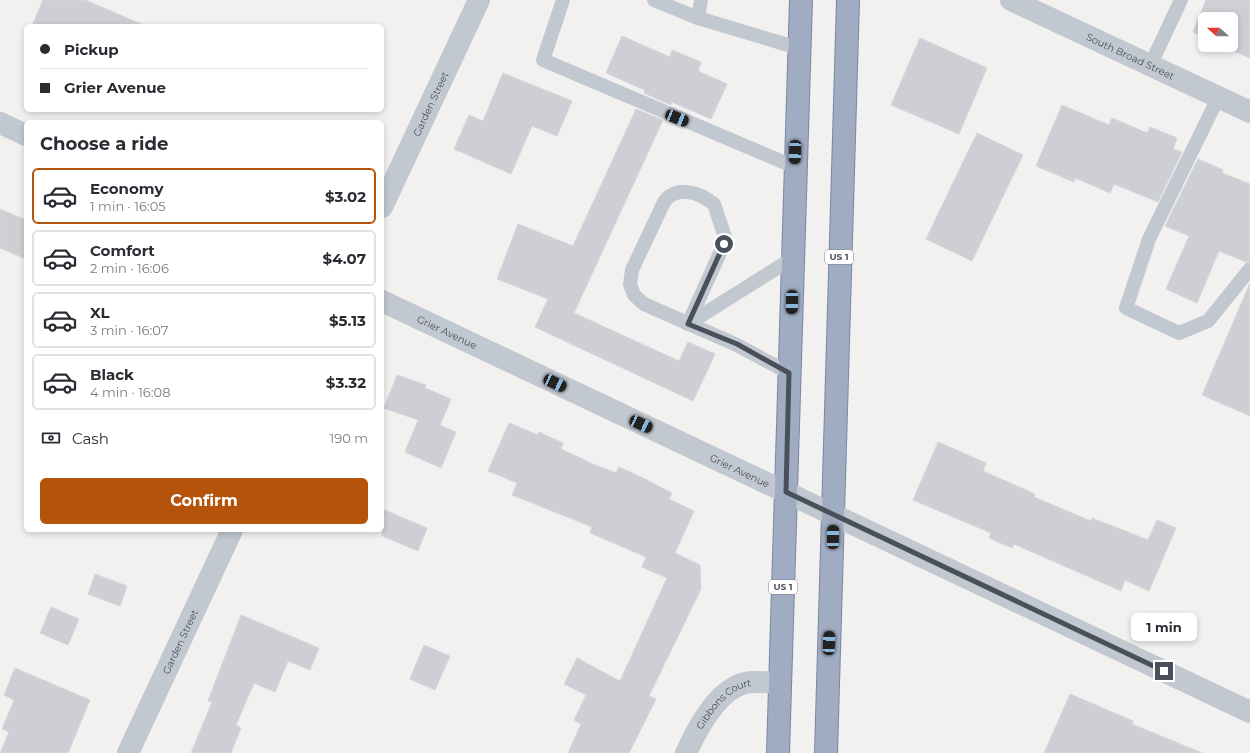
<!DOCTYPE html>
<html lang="en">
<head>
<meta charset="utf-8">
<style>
	:root { --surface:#fff; --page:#f2f2f3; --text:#2b2b33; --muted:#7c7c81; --line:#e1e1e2; --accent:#b45309 }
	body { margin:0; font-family:Montserrat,sans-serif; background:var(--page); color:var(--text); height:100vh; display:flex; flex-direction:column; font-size:15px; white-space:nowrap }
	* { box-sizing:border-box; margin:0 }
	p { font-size:13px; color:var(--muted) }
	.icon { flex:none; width:22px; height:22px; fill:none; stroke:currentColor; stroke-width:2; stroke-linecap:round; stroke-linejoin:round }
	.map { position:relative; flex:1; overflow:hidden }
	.details { position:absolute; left:24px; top:120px; width:360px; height:412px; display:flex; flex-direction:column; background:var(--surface); border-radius:6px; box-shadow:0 2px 6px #0003 }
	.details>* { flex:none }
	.top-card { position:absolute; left:24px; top:24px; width:360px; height:88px; border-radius:6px; box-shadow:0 2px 6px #0003; display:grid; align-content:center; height:88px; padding:0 16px; background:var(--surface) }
	.needle { width:26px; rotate:291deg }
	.tools { position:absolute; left:1198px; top:12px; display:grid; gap:8px }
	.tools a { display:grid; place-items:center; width:40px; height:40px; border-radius:6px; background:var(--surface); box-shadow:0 2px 6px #0003; font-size:20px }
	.end { position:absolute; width:18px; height:18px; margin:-9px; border:5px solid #4a505b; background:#fff; box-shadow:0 0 0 2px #fff }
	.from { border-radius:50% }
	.bubble { position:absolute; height:28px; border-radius:6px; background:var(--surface); box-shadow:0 2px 6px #0003; font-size:13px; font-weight:700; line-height:28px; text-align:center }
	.car { position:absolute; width:12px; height:24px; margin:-12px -6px; border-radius:5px; box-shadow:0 0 3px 1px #0007; background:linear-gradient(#222 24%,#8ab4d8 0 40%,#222 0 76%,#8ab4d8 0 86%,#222 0) }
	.top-card b { display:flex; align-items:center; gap:14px; height:38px; font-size:15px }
	.top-card b+b { border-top:1px solid var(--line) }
	.top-card i { width:10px; height:10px; background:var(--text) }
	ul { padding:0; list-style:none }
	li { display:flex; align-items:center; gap:12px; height:56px; margin:0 8px 6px; padding:0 8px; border:2px solid var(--line); border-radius:6px }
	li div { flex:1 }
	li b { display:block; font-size:15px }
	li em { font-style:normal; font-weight:700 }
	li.active { border-color:var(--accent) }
	li>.icon { width:36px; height:36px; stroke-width:1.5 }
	h2 { padding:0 16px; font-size:18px; line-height:48px }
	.pay { display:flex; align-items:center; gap:10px; height:44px; padding:0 16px; font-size:15px }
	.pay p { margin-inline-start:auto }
	.primary-button { display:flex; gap:8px; margin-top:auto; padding:8px 16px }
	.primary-button a { flex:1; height:46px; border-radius:6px; background:var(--accent); color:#fff; font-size:16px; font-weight:700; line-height:46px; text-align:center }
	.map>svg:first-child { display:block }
	.building { fill:#cecfd4; stroke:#d5d6db }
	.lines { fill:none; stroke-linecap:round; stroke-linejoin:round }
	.trunk-casing { stroke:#7987a5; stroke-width:24 }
	.service { stroke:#c2c8d0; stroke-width:14 }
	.minor { stroke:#c2c8d0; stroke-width:22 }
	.tertiary { stroke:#c2c8d0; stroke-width:22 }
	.trunk { stroke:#a0acc2; stroke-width:22 }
	.route { stroke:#4a505b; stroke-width:5 }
	.labels { text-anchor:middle; stroke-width:3; stroke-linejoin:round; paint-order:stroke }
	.shield { fill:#fff; stroke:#80848c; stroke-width:1 }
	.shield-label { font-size:9px; font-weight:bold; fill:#4a505b }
	.street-label { font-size:10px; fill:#4a505b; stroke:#fff }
</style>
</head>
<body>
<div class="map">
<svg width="1250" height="753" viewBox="0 0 1250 753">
	<rect width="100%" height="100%" fill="#f2f1f0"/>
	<g class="building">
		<path d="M43 0H85L146 26H32Z"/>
		<path d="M1206 0H1250V58L1221 46 1231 45V19H1205V37L1193 32Z"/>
		<path d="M622 36 670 57 672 50 701 62 698 71 727 84 711 119 672 102 671 105 644 93 645 90 606 73Z"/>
		<path d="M920 38 987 68 959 134 891 105Z"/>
		<path d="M503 73 572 101 557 136 532 126 511 174 454 149 469 115 483 121Z"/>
		<path d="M1062 105 1109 125 1112 118 1147 133 1150 127 1177 138 1173 149 1182 152 1158 202 1114 184 1110 193 1075 178 1074 182 1036 166Z"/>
		<path d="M636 109 663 120 574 313 679 361 688 342 715 354 693 401 535 327 548 299 497 279 518 224 573 246Z"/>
		<path d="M977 133 1023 155 972 261 926 239Z"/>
		<path d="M1198 159 1223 170 1222 173 1250 184V261L1246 262 1219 251 1197 303 1166 289 1189 236 1165 226Z"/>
		<path d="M0 209 26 220V259L0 248Z"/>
		<path d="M1250 283V416L1202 395Z"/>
		<path d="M397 375 426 385 425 388 451 399 440 425 456 432 441 468 405 452 418 420 384 408Z"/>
		<path d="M509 423 538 435 539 432 563 443 561 449 593 464 616 473 619 467 645 479 672 493 669 499 694 511 675 553 700 565 701 589 649 696 656 699 629 753H568L581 724 574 720 586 695 564 684 577 658 620 681 667 578 642 567 646 557 590 533 592 527 512 495 517 483 488 471Z"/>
		<path d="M938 442 986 463 983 471 1035 494 1034 497 1091 521 1092 518 1148 540 1157 520 1176 528 1149 591 1125 580 1121 591 1014 544 1012 548 989 538 991 533 913 500Z"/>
		<path d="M382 509 427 528 418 551 382 536Z"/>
		<path d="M95 574 127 586 120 606 88 594Z"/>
		<path d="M51 607 79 619 68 645 40 633Z"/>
		<path d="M241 615 319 648 310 670 288 661 275 692 254 683 236 725 241 728 231 753H191L212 702 208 701Z"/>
		<path d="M424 645 450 656 435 690 410 679Z"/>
		<path d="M15 668 90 700 68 753H0L9 732 2 729 14 700 4 695Z"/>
		<path d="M1070 694 1133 721 1132 724 1202 753H1044Z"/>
	</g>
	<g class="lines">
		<g class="trunk-casing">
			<g id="trunk">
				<path d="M778 753 801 0"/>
				<path d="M826 753 848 0"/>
			</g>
		</g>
		<g class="service">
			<path d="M563 0 543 60 795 167"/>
			<path d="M654 0 698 18 798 48"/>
			<path d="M698 18 701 0"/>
			<path d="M1150 66 1181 0"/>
			<path d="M1218 98 1149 239 1126 308 1179 333 1208 321 1250 269"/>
			<path d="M688 324 724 244 725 237 714 204C699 192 677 185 664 202L632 270 630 284 634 295 644 304 737 345 789 373"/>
			<path d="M688 324 793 258"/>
		</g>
		<g class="minor">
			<path d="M0 123 26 135"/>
			<path id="s1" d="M382 207 479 0"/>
			<path id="s2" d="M382 301 1250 712"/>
			<path id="s3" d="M128 753 232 530"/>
			<path id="s4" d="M686 753C697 729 717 690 745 683 756 681 769 683 780 682"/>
		</g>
		<path class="tertiary" id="s5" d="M1011 0 1250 112"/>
		<use href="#trunk" class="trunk"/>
	</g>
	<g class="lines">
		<path class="route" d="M724 244 688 324 737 344 789 373 786 492 1164 671"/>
	</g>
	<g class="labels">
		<g class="shield">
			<rect x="825" y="250" width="28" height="14" rx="3"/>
			<rect x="769" y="580" width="28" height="14" rx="3"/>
		</g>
		<g class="shield-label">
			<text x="839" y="260">US 1</text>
			<text x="783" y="590">US 1</text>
		</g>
		<g class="street-label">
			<text dy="4" stroke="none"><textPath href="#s5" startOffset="132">South Broad Street</textPath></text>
			<text dy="4" stroke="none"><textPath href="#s1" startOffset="114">Garden Street</textPath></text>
			<text dy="4" stroke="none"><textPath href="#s2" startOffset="72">Grier Avenue</textPath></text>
			<text dy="4" stroke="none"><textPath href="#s2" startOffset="396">Grier Avenue</textPath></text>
			<text dy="4" stroke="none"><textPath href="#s3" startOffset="123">Garden Street</textPath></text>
			<text dy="4" stroke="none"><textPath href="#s4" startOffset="64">Gibbons Court</textPath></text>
		</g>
	</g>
</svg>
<div class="tools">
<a><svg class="needle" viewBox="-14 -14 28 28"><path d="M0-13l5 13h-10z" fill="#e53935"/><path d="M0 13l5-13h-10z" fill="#7c7c81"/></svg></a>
</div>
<i class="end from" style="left:724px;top:244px"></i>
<i class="end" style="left:1164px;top:671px"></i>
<div class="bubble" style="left:1131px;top:613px;width:66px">1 min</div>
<i class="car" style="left:677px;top:118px;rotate:112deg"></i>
<i class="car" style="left:795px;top:152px;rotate:182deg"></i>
<i class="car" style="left:792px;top:302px;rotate:181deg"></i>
<i class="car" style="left:555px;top:383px;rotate:115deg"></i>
<i class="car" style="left:641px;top:424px;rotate:115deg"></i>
<i class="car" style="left:833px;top:537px;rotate:1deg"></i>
<i class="car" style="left:829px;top:643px;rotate:2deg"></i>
<div class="top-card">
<b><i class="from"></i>Pickup</b>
<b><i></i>Grier Avenue</b>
</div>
<section class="details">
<h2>Choose a ride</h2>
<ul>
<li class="active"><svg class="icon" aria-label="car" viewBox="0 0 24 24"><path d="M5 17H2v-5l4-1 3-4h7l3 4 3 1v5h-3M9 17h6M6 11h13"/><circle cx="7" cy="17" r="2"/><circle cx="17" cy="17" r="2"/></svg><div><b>Economy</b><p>1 min · 16:05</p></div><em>$3.02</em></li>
<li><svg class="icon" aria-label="car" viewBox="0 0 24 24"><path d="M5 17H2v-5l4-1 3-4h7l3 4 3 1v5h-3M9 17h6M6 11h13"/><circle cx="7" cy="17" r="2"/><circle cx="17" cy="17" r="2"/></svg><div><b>Comfort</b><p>2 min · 16:06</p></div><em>$4.07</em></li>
<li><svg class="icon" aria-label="car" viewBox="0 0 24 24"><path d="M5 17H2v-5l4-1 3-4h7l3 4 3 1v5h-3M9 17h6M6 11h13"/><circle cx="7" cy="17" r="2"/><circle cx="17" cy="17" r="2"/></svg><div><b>XL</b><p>3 min · 16:07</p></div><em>$5.13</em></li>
<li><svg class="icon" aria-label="car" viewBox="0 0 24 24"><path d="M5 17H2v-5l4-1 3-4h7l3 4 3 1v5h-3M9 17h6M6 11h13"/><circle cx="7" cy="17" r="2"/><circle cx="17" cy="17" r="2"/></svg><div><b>Black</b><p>4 min · 16:08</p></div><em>$3.32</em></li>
</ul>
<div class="pay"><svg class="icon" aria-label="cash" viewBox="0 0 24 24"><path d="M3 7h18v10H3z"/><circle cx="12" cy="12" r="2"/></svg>Cash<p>190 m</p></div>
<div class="primary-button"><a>Confirm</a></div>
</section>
</div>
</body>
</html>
